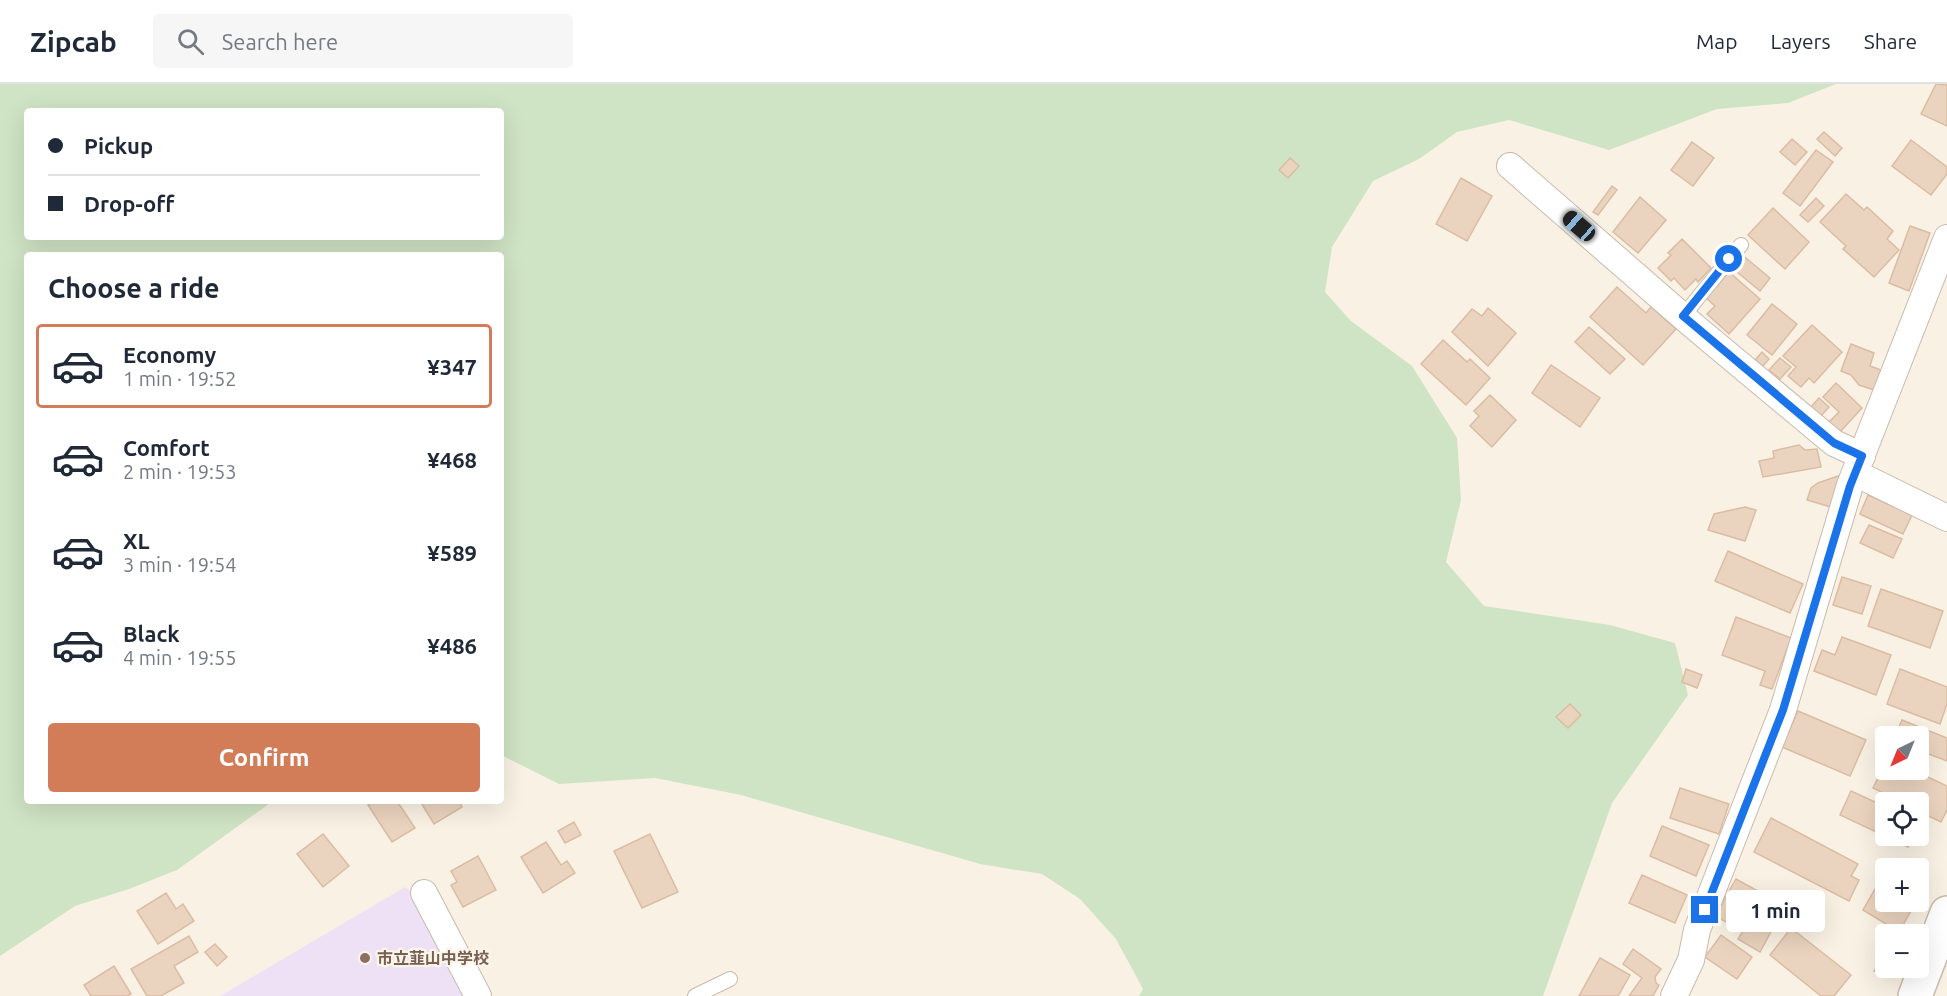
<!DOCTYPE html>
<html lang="en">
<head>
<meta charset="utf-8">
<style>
	:root { --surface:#fff; --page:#f6f6f7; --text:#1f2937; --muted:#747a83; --line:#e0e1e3; --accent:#d37d58 }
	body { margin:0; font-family:Ubuntu,"Noto Sans JP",sans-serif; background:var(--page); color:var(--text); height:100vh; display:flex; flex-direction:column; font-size:22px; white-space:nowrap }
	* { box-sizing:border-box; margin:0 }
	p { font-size:20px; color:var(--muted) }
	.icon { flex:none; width:33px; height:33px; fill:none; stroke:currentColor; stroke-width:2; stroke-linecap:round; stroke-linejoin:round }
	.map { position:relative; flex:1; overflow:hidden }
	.sheet { position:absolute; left:24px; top:168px; width:480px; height:552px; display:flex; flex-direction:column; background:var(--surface); border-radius:6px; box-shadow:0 6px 24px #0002 }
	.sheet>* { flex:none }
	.top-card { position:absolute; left:24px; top:24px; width:480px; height:132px; border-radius:6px; box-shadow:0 6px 24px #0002; display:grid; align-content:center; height:132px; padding:0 24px; background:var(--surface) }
	.needle { width:39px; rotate:223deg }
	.tools { position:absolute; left:1875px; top:642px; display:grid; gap:12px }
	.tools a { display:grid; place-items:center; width:54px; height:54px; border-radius:6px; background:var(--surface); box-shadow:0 6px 24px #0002; font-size:30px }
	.end { position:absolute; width:27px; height:27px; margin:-14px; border:8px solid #1a73e8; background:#fff; box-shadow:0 0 0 3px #fff }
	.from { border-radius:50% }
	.bubble { position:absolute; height:42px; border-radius:6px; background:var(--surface); box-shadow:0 6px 24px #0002; font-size:20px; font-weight:700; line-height:42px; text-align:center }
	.car { position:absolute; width:18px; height:36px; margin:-18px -9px; border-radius:8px; box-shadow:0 0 4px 2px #0007; background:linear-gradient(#222 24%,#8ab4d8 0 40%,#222 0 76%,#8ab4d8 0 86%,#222 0) }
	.top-card b { display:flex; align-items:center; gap:21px; height:57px; font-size:22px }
	.top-card b+b { border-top:2px solid var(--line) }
	.top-card i { width:15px; height:15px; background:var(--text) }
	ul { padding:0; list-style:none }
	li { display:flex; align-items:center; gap:18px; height:84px; margin:0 12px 9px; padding:0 12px; border:3px solid transparent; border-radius:6px }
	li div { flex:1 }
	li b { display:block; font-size:22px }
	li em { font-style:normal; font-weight:700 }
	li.current { border-color:var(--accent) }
	li>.icon { width:54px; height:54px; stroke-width:1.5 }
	h2 { padding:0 24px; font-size:27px; line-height:72px }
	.button { display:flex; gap:12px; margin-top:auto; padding:12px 24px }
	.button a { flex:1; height:69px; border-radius:6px; background:var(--accent); color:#fff; font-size:24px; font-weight:700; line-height:69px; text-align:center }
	header { display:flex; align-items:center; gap:36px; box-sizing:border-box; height:84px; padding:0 30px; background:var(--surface); border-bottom:2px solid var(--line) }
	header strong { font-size:28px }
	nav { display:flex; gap:33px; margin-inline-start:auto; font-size:21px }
	.search { width:420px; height:54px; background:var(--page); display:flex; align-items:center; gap:15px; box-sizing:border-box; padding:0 21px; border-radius:6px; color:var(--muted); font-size:22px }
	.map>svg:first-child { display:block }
	.education { fill:#efe1f5 }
	.green { fill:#cfe4c4; fill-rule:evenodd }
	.building { fill:#ebd4bf; stroke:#dbbca2; stroke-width:1.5 }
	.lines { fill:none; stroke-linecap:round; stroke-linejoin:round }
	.lane-casing { stroke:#c8baac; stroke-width:16 }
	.street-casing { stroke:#c8baac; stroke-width:28 }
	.secondary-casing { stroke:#cbbbab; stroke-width:36 }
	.lane { stroke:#fff; stroke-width:14 }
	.street { stroke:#fff; stroke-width:26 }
	.secondary { stroke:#fff; stroke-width:33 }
	.route { stroke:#1a73e8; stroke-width:8 }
	.education-dot { fill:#8d6e63; stroke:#fcf6e9; stroke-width:2 }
	.labels { text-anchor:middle; stroke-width:4.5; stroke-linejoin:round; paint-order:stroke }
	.education-label { font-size:16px; font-weight:bold; fill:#785e54; stroke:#fcf6e9; text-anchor:start }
</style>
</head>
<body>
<header>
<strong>Zipcab</strong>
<div class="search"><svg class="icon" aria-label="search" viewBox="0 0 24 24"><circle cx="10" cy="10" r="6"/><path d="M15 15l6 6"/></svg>Search here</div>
<nav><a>Map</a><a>Layers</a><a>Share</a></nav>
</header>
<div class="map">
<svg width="1947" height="912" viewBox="0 0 1947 912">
	<rect width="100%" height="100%" fill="#f9f2e4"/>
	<path class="education" d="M405 803 414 810 467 912H220Z"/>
	<path class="green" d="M0 0H1836L1788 19 1717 25 1609 66 1509 36 1457 48 1419 75 1373 97 1332 163 1325 208 1351 237 1412 282 1457 354 1461 416 1446 478 1484 522 1610 541 1675 559 1688 611 1612 719 1543 912H1139L1143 905 1116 855 1080 815 1042 790 980 780 741 711 655 694 559 700 501 671V171H27V717H273L177 786 129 805 75 822 0 872ZM27 27H501V153H27Z"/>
	<g class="building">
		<path d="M1936 0 1947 1V42L1921 30Z"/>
		<path d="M1824 48 1842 64 1835 72 1817 55Z"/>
		<path d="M1792 55 1807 68 1795 81 1780 68Z"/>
		<path d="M1911 56 1947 83V90L1931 111 1892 82Z"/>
		<path d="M1692 58 1714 74 1693 102 1671 86Z"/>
		<path d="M1816 66 1833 78 1800 122 1783 109Z"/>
		<path d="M1290 74 1299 82 1288 94 1279 86Z"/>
		<path d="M1461 94 1492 112 1467 157 1436 140Z"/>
		<path d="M1612 102 1617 106 1598 131 1593 128Z"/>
		<path d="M1846 110 1864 126 1867 123 1893 147 1887 155 1899 166 1874 193 1843 165 1846 162 1820 138Z"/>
		<path d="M1640 113 1666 136 1638 169 1613 148Z"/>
		<path d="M1816 114 1824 122 1808 138 1800 131Z"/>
		<path d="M1773 124 1809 158 1785 185 1748 151Z"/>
		<path d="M1910 142 1930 149 1909 207 1889 199Z"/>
		<path d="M1682 155 1711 184 1698 198 1696 195 1685 206 1674 194 1671 197 1658 184 1671 171 1668 169Z"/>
		<path d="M1741 170 1770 194 1760 207 1731 183Z"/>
		<path d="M1729 188 1760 215 1729 250 1707 230 1715 222 1706 214Z"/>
		<path d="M1617 203 1646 229 1651 223 1676 245 1643 281 1590 233Z"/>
		<path d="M1772 220 1797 240 1772 271 1747 251Z"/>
		<path d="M1488 224 1516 249 1488 282 1452 248 1472 225 1482 232Z"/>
		<path d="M1812 241 1842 268 1814 299 1809 294 1801 303 1788 292 1796 283 1783 272Z"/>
		<path d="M1589 243 1625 275 1610 290 1575 258Z"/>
		<path d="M1443 256 1467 278 1470 275 1490 294 1466 321 1421 280Z"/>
		<path d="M1851 260 1874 269 1870 282 1881 286 1874 306 1859 301 1851 291 1841 287Z"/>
		<path d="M1762 268 1769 275 1763 282 1755 276Z"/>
		<path d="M1780 274 1791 283 1780 295 1769 286Z"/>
		<path d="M1551 281 1600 314 1580 343 1532 309Z"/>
		<path d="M1836 299 1862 324 1840 348 1829 338 1839 328 1823 313Z"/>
		<path d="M1490 311 1516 336 1492 363 1470 342 1479 332 1474 327Z"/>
		<path d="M1819 314 1829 323 1820 333 1810 324Z"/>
		<path d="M1799 361 1805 366 1817 365 1821 383 1763 393 1759 377 1774 374 1773 367Z"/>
		<path d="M1841 391 1831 423 1807 416 1811 404 1818 399Z"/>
		<path d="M1868 411 1912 431 1903 450 1860 430Z"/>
		<path d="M1745 423 1756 426 1745 457 1708 446 1714 430Z"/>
		<path d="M1869 441 1902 455 1893 474 1860 459Z"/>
		<path d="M1728 467 1803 500 1790 529 1715 497Z"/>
		<path d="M1842 493 1871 502 1862 530 1833 521Z"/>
		<path d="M1881 505 1943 527 1930 564 1868 542Z"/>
		<path d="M1736 533 1791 554 1772 605 1760 601 1765 587 1722 571Z"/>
		<path d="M1842 553 1891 571 1876 611 1814 587 1822 566 1835 571Z"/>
		<path d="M1686 585 1702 591 1697 604 1682 598Z"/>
		<path d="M1900 585 1947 603V620L1940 640 1887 620Z"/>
		<path d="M1570 620 1581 631 1568 644 1556 633Z"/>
		<path d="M1798 627 1866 656 1850 692 1782 663Z"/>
		<path d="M1902 636 1947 654V677L1918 666V652H1895Z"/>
		<path d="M1886 678V686H1913L1947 702V726L1941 738 1918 727V718H1901L1873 704Z"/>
		<path d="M1680 704 1729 720 1719 750 1670 734Z"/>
		<path d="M1851 707 1886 723V752H1913L1908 763 1840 731Z"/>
		<path d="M375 717H397L415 744 392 758 368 721Z"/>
		<path d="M420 717H459L462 723 434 740Z"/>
		<path d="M1771 734 1858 780 1851 792 1859 796 1849 817 1754 768Z"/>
		<path d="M574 738 581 751 565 759 558 747Z"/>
		<path d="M1662 742 1709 761 1696 792 1650 772Z"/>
		<path d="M323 750 349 782 323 803 297 770Z"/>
		<path d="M650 750 678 808 642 824 614 767Z"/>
		<path d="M546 758 561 781 567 777 575 789 543 809 521 773Z"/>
		<path d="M478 772 496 806 463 823 451 801 457 798 451 787Z"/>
		<path d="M1642 791 1687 811 1675 839 1629 819Z"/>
		<path d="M1736 795 1785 822 1760 868 1738 855 1743 847 1715 832Z"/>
		<path d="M1879 798 1886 802V818H1912L1915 820 1899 848 1863 826Z"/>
		<path d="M166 809 176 825 183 820 194 837 158 860 137 827Z"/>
		<path d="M1791 844 1851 891 1834 912H1821L1770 871Z"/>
		<path d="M1721 851 1752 873 1737 895 1705 873Z"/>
		<path d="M189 852 198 868 174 882 184 899 161 912H147L131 885Z"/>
		<path d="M215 860 227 873 217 882 205 868Z"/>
		<path d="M1633 865 1661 885 1655 893 1656 899 1659 901 1653 912H1629L1642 894 1623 880Z"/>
		<path d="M1886 867V884L1881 891 1874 887Z"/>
		<path d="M1600 874 1630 891 1618 912H1579Z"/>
		<path d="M114 882 131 910 127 912H91L84 901Z"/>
	</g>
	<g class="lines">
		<g class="lane-casing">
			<g id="lane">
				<path d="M1683 232 1741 161"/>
				<path d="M695 912 730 895"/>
			</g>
		</g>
		<g class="street-casing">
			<g id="street">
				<path d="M1510 82 1696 244 1834 359 1862 372"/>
				<path d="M1855 389 1947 434"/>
				<path d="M424 809 478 912"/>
				<path d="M1674 912 1691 876 1697 846 1783 626 1850 401 1947 154"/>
			</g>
		</g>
		<g class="secondary-casing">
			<path id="secondary" d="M1915 912 1947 829"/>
		</g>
		<use href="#lane" class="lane"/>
		<use href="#street" class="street"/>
		<use href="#secondary" class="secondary"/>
	</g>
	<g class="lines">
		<path class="route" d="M1705 826 1783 626 1850 402 1862 372 1834 359 1683 232 1729 175"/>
	</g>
	<circle class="education-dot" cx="365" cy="874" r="6"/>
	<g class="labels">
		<g class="education-label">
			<text x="377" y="880">市立韮山中学校</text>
		</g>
	</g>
</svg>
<div class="tools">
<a><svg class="needle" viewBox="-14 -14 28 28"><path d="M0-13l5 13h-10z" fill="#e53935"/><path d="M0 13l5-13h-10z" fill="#747a83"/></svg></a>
<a><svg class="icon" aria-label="locate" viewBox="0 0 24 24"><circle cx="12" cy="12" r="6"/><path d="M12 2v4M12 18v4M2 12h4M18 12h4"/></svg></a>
<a>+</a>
<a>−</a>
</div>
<i class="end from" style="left:1729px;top:175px"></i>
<i class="end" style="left:1705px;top:826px"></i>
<div class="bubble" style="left:1726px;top:806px;width:99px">1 min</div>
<i class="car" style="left:1579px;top:142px;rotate:311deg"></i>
<div class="top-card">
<b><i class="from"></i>Pickup</b>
<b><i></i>Drop-off</b>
</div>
<section class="sheet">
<h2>Choose a ride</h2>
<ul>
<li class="current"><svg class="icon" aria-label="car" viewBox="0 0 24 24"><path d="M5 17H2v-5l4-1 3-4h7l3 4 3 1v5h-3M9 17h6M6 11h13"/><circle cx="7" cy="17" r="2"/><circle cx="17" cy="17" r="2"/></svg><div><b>Economy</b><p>1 min · 19:52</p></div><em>¥347</em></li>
<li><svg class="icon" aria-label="car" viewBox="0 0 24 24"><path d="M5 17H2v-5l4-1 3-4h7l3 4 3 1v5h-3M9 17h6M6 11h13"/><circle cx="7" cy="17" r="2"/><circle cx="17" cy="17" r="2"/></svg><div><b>Comfort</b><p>2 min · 19:53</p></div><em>¥468</em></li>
<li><svg class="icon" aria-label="car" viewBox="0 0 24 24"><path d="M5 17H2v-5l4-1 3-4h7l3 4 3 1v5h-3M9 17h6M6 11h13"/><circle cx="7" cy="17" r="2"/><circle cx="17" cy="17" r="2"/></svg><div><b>XL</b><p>3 min · 19:54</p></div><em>¥589</em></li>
<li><svg class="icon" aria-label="car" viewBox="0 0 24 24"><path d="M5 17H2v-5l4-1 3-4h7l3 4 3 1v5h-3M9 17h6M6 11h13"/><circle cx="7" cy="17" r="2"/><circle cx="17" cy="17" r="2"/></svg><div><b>Black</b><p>4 min · 19:55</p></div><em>¥486</em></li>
</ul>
<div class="button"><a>Confirm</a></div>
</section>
</div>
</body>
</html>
